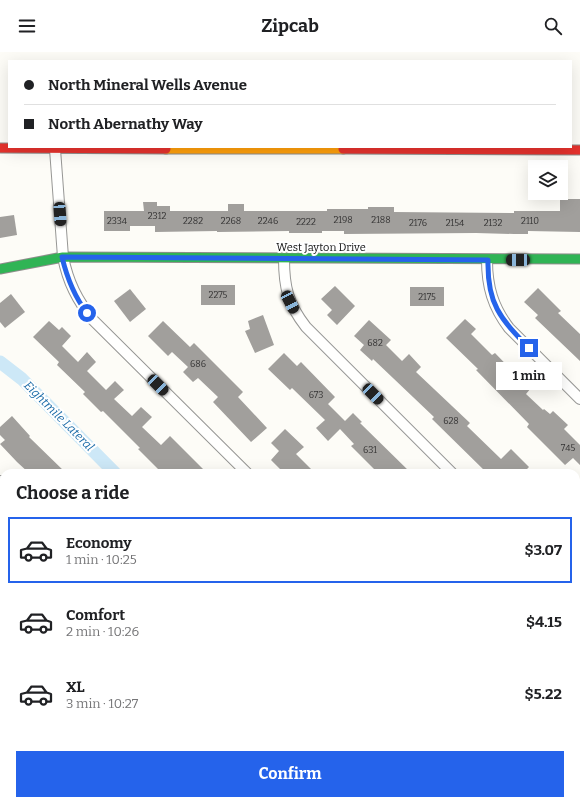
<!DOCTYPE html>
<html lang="en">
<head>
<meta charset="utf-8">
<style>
	:root { --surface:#fff; --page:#f2f2f2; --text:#202124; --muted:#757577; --line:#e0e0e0; --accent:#2563eb }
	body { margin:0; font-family:Bitter,serif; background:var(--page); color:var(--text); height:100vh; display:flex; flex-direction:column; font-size:15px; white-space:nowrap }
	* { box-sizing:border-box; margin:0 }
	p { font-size:13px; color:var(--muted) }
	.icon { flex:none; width:22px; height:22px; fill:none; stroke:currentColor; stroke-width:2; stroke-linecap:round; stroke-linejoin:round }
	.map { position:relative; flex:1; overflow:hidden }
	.side { position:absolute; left:0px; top:417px; width:580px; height:336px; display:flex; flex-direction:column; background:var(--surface); border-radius:12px 12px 0 0; box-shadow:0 4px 16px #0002 }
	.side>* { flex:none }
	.guide { position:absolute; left:8px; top:8px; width:564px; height:88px; border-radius:0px; box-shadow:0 4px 16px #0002; display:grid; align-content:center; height:88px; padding:0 16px; background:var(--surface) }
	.tools { position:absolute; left:528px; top:108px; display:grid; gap:8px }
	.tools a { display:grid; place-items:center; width:40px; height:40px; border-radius:0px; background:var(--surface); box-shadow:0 4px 16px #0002; font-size:20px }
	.end { position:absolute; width:18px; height:18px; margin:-9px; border:5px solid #2563eb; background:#fff; box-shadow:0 0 0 2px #fff }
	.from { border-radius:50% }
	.bubble { position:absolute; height:28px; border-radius:0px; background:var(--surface); box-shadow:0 4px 16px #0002; font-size:13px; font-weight:700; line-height:28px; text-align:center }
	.car { position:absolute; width:12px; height:24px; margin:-12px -6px; border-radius:5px; box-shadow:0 0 3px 1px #0007; background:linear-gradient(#222 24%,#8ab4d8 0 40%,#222 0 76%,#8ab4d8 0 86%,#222 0) }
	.guide b { display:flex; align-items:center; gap:14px; height:38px; font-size:15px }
	.guide b+b { border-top:1px solid var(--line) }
	.guide i { width:10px; height:10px; background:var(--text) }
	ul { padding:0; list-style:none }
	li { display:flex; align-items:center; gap:12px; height:66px; margin:0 8px 6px; padding:0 8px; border:2px solid transparent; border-radius:0px }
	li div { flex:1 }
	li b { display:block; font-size:15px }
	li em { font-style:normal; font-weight:700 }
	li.current { border-color:var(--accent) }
	li>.icon { width:36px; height:36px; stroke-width:1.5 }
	h2 { padding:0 16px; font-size:18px; line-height:48px }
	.action { display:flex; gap:8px; margin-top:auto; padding:8px 16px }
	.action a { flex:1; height:46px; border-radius:0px; background:var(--accent); color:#fff; font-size:16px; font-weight:700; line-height:46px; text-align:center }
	header { display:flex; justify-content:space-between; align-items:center; height:52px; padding:0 16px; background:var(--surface); font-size:18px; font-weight:700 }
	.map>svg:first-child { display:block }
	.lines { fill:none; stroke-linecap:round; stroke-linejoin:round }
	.canal { stroke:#cde8f7; stroke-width:13 }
	.building { fill:#a19f9c }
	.street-casing { stroke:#979795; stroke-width:12 }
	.fast-casing { stroke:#8e8d8b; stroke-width:11 }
	.slow-casing { stroke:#8e8d8b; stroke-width:11 }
	.jam-casing { stroke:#8e8d8b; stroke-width:11 }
	.street { stroke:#fffffe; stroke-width:10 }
	.fast { stroke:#30b455; stroke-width:9 }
	.slow { stroke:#ff9f0a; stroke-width:9 }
	.jam { stroke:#e5322d; stroke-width:9 }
	.rail { stroke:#d9c6c7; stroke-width:3 }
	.route { stroke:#2563eb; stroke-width:5 }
	.labels { text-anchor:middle; stroke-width:4; stroke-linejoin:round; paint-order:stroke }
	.number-label { font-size:9px; fill:#353434 }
	.street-label { font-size:11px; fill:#111; stroke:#fff }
	.water-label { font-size:12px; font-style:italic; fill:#1768a6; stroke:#fff }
</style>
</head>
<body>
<header><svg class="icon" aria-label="menu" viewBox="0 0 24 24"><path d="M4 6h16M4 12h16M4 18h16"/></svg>Zipcab<svg class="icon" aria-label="search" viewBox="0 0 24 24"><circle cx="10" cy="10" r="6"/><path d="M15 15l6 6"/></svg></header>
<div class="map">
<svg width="580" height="753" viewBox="0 0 580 753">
	<rect width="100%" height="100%" fill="#fdfcf7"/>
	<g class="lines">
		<g class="canal">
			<path d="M0 310 22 327 115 421"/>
			<path d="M340 749V753"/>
		</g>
	</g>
	<g class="building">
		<path d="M560 147H580V180L528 179V182H514L476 181 344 182V179H322V181H289V179L217 180V179L155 180V174H130V179H104V159H144L143 150H157V154H170V159H228V152H244V159H327V157H368V155H394V160L514 161V159H560Z"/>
		<path d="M14 163 17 183 0 186V165Z"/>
		<rect x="201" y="233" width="34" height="20"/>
		<path d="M335 234 355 254 337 273 327 263 332 258 321 247Z"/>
		<rect x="410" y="235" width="34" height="19"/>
		<path d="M538 236 561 259 558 261 580 282V309L535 266 538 263 524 250Z"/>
		<path d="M130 237 146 257 130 270 114 249Z"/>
		<path d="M11 242 25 260 5 276 0 270V251Z"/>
		<path d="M263 263 274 293 255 301 245 279 250 277 248 269Z"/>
		<path d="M465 267 476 277 471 282 492 303 495 301 521 328 522 327 531 336 526 342 543 358 544 357 550 362 553 359 568 373 564 377 580 393V413L573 406 565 413 527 375 529 372 476 318 478 317 446 286Z"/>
		<path d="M369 268 391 288 386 293 402 309 409 302 421 315 416 320 470 371 467 374 501 407 511 397 529 415 523 421H487L432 367 434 365 373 307 372 309 360 298 364 293 354 284Z"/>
		<path d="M49 269 59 278 62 275 71 284 62 294 78 310 87 300 96 310 87 319 106 338 115 329 124 338 114 347 132 364 141 355 152 365 142 375 161 393 170 384 207 421H162L138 397 140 396 103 359 101 360 83 342 85 340 57 313 59 310 33 285Z"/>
		<path d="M163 269 190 295 194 291 243 340 238 345 267 376 251 390 213 350 218 345 198 326 193 330 183 320 188 315 172 300 168 304 148 284Z"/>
		<path d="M284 301 297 314 301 310 335 345 328 352 345 369 353 361 362 370 360 371 411 421H378L351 394 354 392 340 377 328 389 316 376 325 368 292 336 290 338 268 317Z"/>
		<path d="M12 364 30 384 29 385 66 421H29L17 410 0 392 5 388 0 383V375Z"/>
		<path d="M285 377 304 395 296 402 315 421H284L271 408 279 399 271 391Z"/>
	</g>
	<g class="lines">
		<g class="street-casing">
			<g id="street">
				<path d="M55 97 63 205C68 230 77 248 93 268L247 421"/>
				<path d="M284 207C284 235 288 252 306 275L452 421"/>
				<path d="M487 208C487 235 493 255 509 276L580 347"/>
				<path d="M0 429 4 433"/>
				<path d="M0 548H4"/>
				<path d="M576 559H580"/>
			</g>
		</g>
		<g class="fast-casing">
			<path id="fast" d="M0 217 63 205 580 207"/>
		</g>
		<g class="slow-casing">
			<path id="slow" d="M166 97H343"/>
		</g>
		<g class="jam-casing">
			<g id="jam">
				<path d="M0 96 166 97"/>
				<path d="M343 97 580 98"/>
			</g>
		</g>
		<use href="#street" class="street"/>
		<use href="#fast" class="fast"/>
		<use href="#slow" class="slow"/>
		<use href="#jam" class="jam"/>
		<g class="rail">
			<path d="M0 689H4"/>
			<path d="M576 700H580"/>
		</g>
	</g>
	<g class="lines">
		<path class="route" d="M87 261C74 244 67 226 62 205L488 208C487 252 500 266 529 296"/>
	</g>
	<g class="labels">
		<g class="number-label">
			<text x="157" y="167">2312</text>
			<text x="343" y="171">2198</text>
			<text x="381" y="171">2188</text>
			<text x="117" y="172">2334</text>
			<text x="193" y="172">2282</text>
			<text x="231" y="172">2268</text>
			<text x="268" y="172">2246</text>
			<text x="530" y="172">2110</text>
			<text x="306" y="173">2222</text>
			<text x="418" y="174">2176</text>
			<text x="455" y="174">2154</text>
			<text x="493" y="174">2132</text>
			<text x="218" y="246">2275</text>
			<text x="427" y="248">2175</text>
			<text x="375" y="294">682</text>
			<text x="198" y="315">686</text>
			<text x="316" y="346">673</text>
			<text x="451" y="372">628</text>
			<text x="568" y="399">745</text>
			<text x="370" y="401">631</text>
		</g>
		<g class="street-label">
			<text x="321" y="199">West Jayton Drive</text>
		</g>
		<g class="water-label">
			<text transform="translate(59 364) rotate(45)" y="4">Eightmile Lateral</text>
		</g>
	</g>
</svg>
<div class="tools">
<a><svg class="icon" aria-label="layers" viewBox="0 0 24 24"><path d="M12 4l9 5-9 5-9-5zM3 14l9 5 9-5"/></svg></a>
</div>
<i class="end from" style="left:87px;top:261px"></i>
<i class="end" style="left:529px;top:296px"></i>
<div class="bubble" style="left:496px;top:310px;width:66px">1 min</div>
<i class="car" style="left:60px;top:162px;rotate:176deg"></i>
<i class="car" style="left:518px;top:208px;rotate:270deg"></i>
<i class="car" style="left:290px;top:250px;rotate:153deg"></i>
<i class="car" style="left:158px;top:333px;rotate:135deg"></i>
<i class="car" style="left:373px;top:342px;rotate:135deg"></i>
<div class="guide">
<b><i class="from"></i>North Mineral Wells Avenue</b>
<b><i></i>North Abernathy Way</b>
</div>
<section class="side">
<h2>Choose a ride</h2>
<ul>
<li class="current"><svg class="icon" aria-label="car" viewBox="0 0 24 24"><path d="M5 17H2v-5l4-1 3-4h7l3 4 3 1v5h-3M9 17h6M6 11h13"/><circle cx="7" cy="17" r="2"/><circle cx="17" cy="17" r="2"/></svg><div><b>Economy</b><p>1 min · 10:25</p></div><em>$3.07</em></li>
<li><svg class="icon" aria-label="car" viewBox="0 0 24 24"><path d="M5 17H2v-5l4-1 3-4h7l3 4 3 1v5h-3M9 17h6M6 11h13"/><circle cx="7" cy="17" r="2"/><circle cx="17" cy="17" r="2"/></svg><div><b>Comfort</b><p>2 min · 10:26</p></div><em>$4.15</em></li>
<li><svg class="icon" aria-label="car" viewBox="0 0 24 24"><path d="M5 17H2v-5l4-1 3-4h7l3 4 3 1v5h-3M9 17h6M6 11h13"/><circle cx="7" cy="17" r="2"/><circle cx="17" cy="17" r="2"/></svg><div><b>XL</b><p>3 min · 10:27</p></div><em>$5.22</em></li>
</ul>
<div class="action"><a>Confirm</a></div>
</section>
</div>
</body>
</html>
